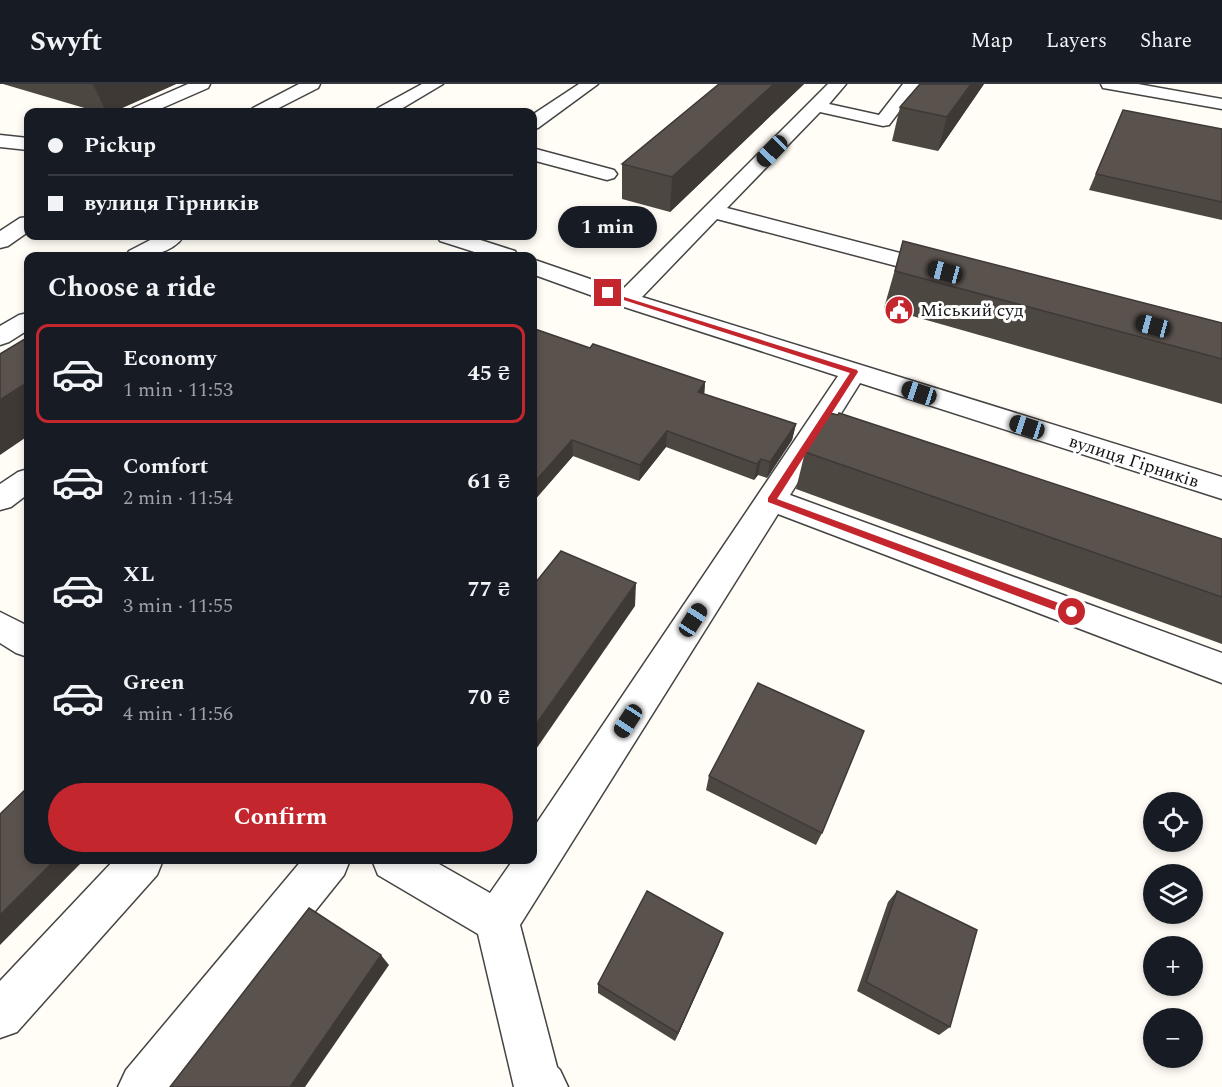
<!DOCTYPE html>
<html lang="en">
<head>
<meta charset="utf-8">
<style>
	:root { --surface:#171b24; --page:#242831; --text:#f1f3f6; --muted:#9ea1a6; --line:#363941; --accent:#c4262e }
	body { margin:0; font-family:Spectral,serif; background:var(--page); color:var(--text); height:100vh; display:flex; flex-direction:column; font-size:22px; white-space:nowrap }
	* { box-sizing:border-box; margin:0 }
	p { font-size:20px; color:var(--muted) }
	.icon { flex:none; width:33px; height:33px; fill:none; stroke:currentColor; stroke-width:2; stroke-linecap:round; stroke-linejoin:round }
	.map { position:relative; flex:1; overflow:hidden }
	.drawer { position:absolute; left:24px; top:168px; width:513px; height:612px; display:flex; flex-direction:column; background:var(--surface); border-radius:12px; box-shadow:0 3px 9px #0003 }
	.drawer>* { flex:none }
	.banner { position:absolute; left:24px; top:24px; width:513px; height:132px; border-radius:12px; box-shadow:0 3px 9px #0003; display:grid; align-content:center; height:132px; padding:0 24px; background:var(--surface) }
	.controls { position:absolute; left:1143px; top:708px; display:grid; gap:12px }
	.controls a { display:grid; place-items:center; width:60px; height:60px; border-radius:50%; background:var(--surface); box-shadow:0 3px 9px #0003; font-size:30px }
	.end { position:absolute; width:27px; height:27px; margin:-14px; border:8px solid #c4262e; background:#fff; box-shadow:0 0 0 3px #fff }
	.from { border-radius:50% }
	.bubble { position:absolute; height:42px; border-radius:21px; background:var(--surface); box-shadow:0 3px 9px #0003; font-size:20px; font-weight:700; line-height:42px; text-align:center }
	.car { position:absolute; width:18px; height:36px; margin:-18px -9px; border-radius:8px; box-shadow:0 0 4px 2px #0007; background:linear-gradient(#222 24%,#8ab4d8 0 40%,#222 0 76%,#8ab4d8 0 86%,#222 0) }
	.banner b { display:flex; align-items:center; gap:21px; height:57px; font-size:22px }
	.banner b+b { border-top:2px solid var(--line) }
	.banner i { width:15px; height:15px; background:var(--text) }
	ul { padding:0; list-style:none }
	li { display:flex; align-items:center; gap:18px; height:99px; margin:0 12px 9px; padding:0 12px; border:3px solid transparent; border-radius:12px }
	li div { flex:1 }
	li b { display:block; font-size:22px }
	li em { font-style:normal; font-weight:700 }
	li.active { border-color:var(--accent) }
	li>.icon { width:54px; height:54px; stroke-width:1.5 }
	h2 { padding:0 24px; font-size:27px; line-height:72px }
	.button { display:flex; gap:12px; margin-top:auto; padding:12px 24px }
	.button a { flex:1; height:69px; border-radius:36px; background:var(--accent); color:#fff; font-size:24px; font-weight:700; line-height:69px; text-align:center }
	header { display:flex; align-items:center; gap:36px; box-sizing:border-box; height:84px; padding:0 30px; background:var(--surface); border-bottom:2px solid var(--line) }
	header strong { font-size:28px }
	nav { display:flex; gap:33px; margin-inline-start:auto; font-size:21px }
	.map>svg:first-child { display:block }
	.lines { fill:none; stroke-linecap:round; stroke-linejoin:round }
	.minor-casing { stroke:#444; stroke-width:3 }
	.minor { fill:#fff; fill-rule:evenodd }
	.wall { fill:#4d4742 }
	.shaded-wall { fill:#3f3936 }
	.building { fill:#5a524d; stroke:#3f3936; stroke-width:1.5 }
	.route { fill:#c4262e }
	.labels { text-anchor:middle; stroke-width:6; stroke-linejoin:round; paint-order:stroke }
	.far-poi-label { font-size:18px; fill:#111; stroke:#fff; text-anchor:start }
	.far-street-label { font-size:18px; fill:#111; stroke:#fff }
</style>
</head>
<body>
<header>
<strong>Swyft</strong>
<nav><a>Map</a><a>Layers</a><a>Share</a></nav>
</header>
<div class="map">
<svg width="1222" height="1003" viewBox="0 0 1222 1003">
	<rect width="100%" height="100%" fill="#fffdf5"/>
	<g class="lines">
		<g class="minor-casing">
			<g id="minor">
				<path d="M188 0H210L208 4 153 28H130L133 24Z"/>
				<path d="M299 0H320L318 4 271 28H250L253 24Z"/>
				<path d="M422 0H443L396 28H375L378 24Z"/>
				<path d="M579 0H598L538 44 532 45V31Z"/>
				<path d="M828 0H846L829 20 879 31 903 0H920L889 41 883 42 820 28 727 124 950 182 953 187 950 192 942 194 717 135 642 213 1222 393V415L860 299 790 411 1222 569V599L778 430 520 841 557 983 560 986 568 1003H514L478 850 378 791 372 776H432L490 809 513 776H532V746L838 292 618 221 532 190V175L622 206Z"/>
				<path d="M1101 0H1138L1222 15V25L1109 5 1103 4Z"/>
				<path d="M0 51 28 54V66L0 63Z"/>
				<path d="M532 64 614 86 617 90 614 94 607 96 532 76Z"/>
				<path d="M28 133V148L8 162 0 164V147L20 134Z"/>
				<path d="M158 152H184C172 170 145 174 126 172L129 167Z"/>
				<path d="M437 152H468L515 167 518 172H487L440 157Z"/>
				<path d="M28 229V246L9 258 0 261V242L19 231Z"/>
				<path d="M28 385V410L11 423 0 426V400L18 388Z"/>
				<path d="M0 528 28 542V573L16 569 0 559Z"/>
				<path d="M114 776H163L157 791 17 948 0 954V897Z"/>
				<path d="M302 776H350L344 791 174 1003H118L126 986Z"/>
			</g>
		</g>
		<use href="#minor" class="minor"/>
	</g>
	<g class="wall">
		<path d="M3 0H176L113 28H98Z"/>
		<path d="M719 0H804L670 128 622 115V80Z"/>
		<path d="M984 0 938 67 892 57 900 23Z"/>
		<path d="M1123 26 1222 45V136L1089 106Z"/>
		<path d="M903 157 1222 239V320L884 224Z"/>
		<path d="M532 244 590 264 705 298 704 310 796 340 792 356 767 394 758 391 754 396 666 363 639 397 573 372 532 419Z"/>
		<path d="M805 368 1222 455V560L796 405Z"/>
		<path d="M709 692 822 749 816 761 706 706Z"/>
		<path d="M897 807 950 943 939 951 857 907 888 818Z"/>
		<path d="M719 860 675 957 598 909V900Z"/>
	</g>
	<g class="shaded-wall">
		<path d="M93 0H176L113 28H106Z"/>
		<path d="M774 0H804L670 128 672 93Z"/>
		<path d="M971 0H984L938 67 947 33Z"/>
		<path d="M28 298V352L0 371V316Z"/>
		<path d="M705 298 704 314 698 308Z"/>
		<path d="M796 340 792 356 767 394 770 378Z"/>
		<path d="M667 347 666 363 639 397 640 381Z"/>
		<path d="M572 356 573 372 532 419V401Z"/>
		<path d="M761 375 758 391 754 396 757 380Z"/>
		<path d="M636 499 635 522 532 671V646Z"/>
		<path d="M55 776H84L0 861V831Z"/>
		<path d="M723 849 719 860 675 957 678 949Z"/>
		<path d="M381 871 389 881 305 1003H290Z"/>
	</g>
	<g class="building">
		<path d="M719 0H774L672 93 622 80Z"/>
		<path d="M920 0H971L947 33 900 23Z"/>
		<path d="M1123 26 1222 45V118L1096 90Z"/>
		<path d="M903 157 1222 239V275L895 187Z"/>
		<path d="M532 244 590 264 593 260 705 298 698 308 796 340 770 378 761 375 757 380 667 347 640 381 572 356 532 401Z"/>
		<path d="M28 253V298L0 316V270Z"/>
		<path d="M830 329 838 331 839 329 1222 455V513L805 368Z"/>
		<path d="M561 467 636 499 532 646V503Z"/>
		<path d="M758 599 864 647 822 749 709 692Z"/>
		<path d="M28 703V776H55L0 831V730Z"/>
		<path d="M647 807 723 849 678 949 598 900Z"/>
		<path d="M897 807 977 846 950 943 866 898Z"/>
		<path d="M309 824 381 871 290 1003H170Z"/>
	</g>
	<path class="route" d="M605 207 857 286 858 288 777 415 1075 525V531H1068L768 418V414L850 289 605 210Z"/>
	<defs>
		<g id="civic-disc" transform="scale(1.5)"><circle r="9.5" fill="#c4262e" stroke="#fff"/><path d="M-.6-6.5H3V-4.5H.6V-3L4-1V1h2V6H-6V1h2V-1L-.6-3ZM-1.2 2.5V6h2.4V2.5Z" fill="#fff"/></g>
	</defs>
	<g fill-rule="evenodd">
		<use href="#civic-disc" x="899" y="226"/>
	</g>
	<g class="labels">
		<g class="far-poi-label">
			<text x="920" y="232">Міський суд</text>
		</g>
		<g class="far-street-label">
			<text transform="translate(1134 377) rotate(18)" y="6">вулиця Гірників</text>
		</g>
	</g>
</svg>
<div class="controls">
<a><svg class="icon" aria-label="locate" viewBox="0 0 24 24"><circle cx="12" cy="12" r="6"/><path d="M12 2v4M12 18v4M2 12h4M18 12h4"/></svg></a>
<a><svg class="icon" aria-label="layers" viewBox="0 0 24 24"><path d="M12 4l9 5-9 5-9-5zM3 14l9 5 9-5"/></svg></a>
<a>+</a>
<a>−</a>
</div>
<i class="end from" style="left:1072px;top:528px"></i>
<i class="end" style="left:608px;top:209px"></i>
<div class="bubble" style="left:558px;top:122px;width:99px">1 min</div>
<i class="car" style="left:772px;top:67px;rotate:224deg"></i>
<i class="car" style="left:945px;top:188px;rotate:285deg"></i>
<i class="car" style="left:1153px;top:242px;rotate:285deg"></i>
<i class="car" style="left:919px;top:309px;rotate:288deg"></i>
<i class="car" style="left:1027px;top:343px;rotate:288deg"></i>
<i class="car" style="left:693px;top:536px;rotate:33deg"></i>
<i class="car" style="left:628px;top:637px;rotate:213deg"></i>
<div class="banner">
<b><i class="from"></i>Pickup</b>
<b><i></i>вулиця Гірників</b>
</div>
<section class="drawer">
<h2>Choose a ride</h2>
<ul>
<li class="active"><svg class="icon" aria-label="car" viewBox="0 0 24 24"><path d="M5 17H2v-5l4-1 3-4h7l3 4 3 1v5h-3M9 17h6M6 11h13"/><circle cx="7" cy="17" r="2"/><circle cx="17" cy="17" r="2"/></svg><div><b>Economy</b><p>1 min · 11:53</p></div><em>45 ₴</em></li>
<li><svg class="icon" aria-label="car" viewBox="0 0 24 24"><path d="M5 17H2v-5l4-1 3-4h7l3 4 3 1v5h-3M9 17h6M6 11h13"/><circle cx="7" cy="17" r="2"/><circle cx="17" cy="17" r="2"/></svg><div><b>Comfort</b><p>2 min · 11:54</p></div><em>61 ₴</em></li>
<li><svg class="icon" aria-label="car" viewBox="0 0 24 24"><path d="M5 17H2v-5l4-1 3-4h7l3 4 3 1v5h-3M9 17h6M6 11h13"/><circle cx="7" cy="17" r="2"/><circle cx="17" cy="17" r="2"/></svg><div><b>XL</b><p>3 min · 11:55</p></div><em>77 ₴</em></li>
<li><svg class="icon" aria-label="car" viewBox="0 0 24 24"><path d="M5 17H2v-5l4-1 3-4h7l3 4 3 1v5h-3M9 17h6M6 11h13"/><circle cx="7" cy="17" r="2"/><circle cx="17" cy="17" r="2"/></svg><div><b>Green</b><p>4 min · 11:56</p></div><em>70 ₴</em></li>
</ul>
<div class="button"><a>Confirm</a></div>
</section>
</div>
</body>
</html>
